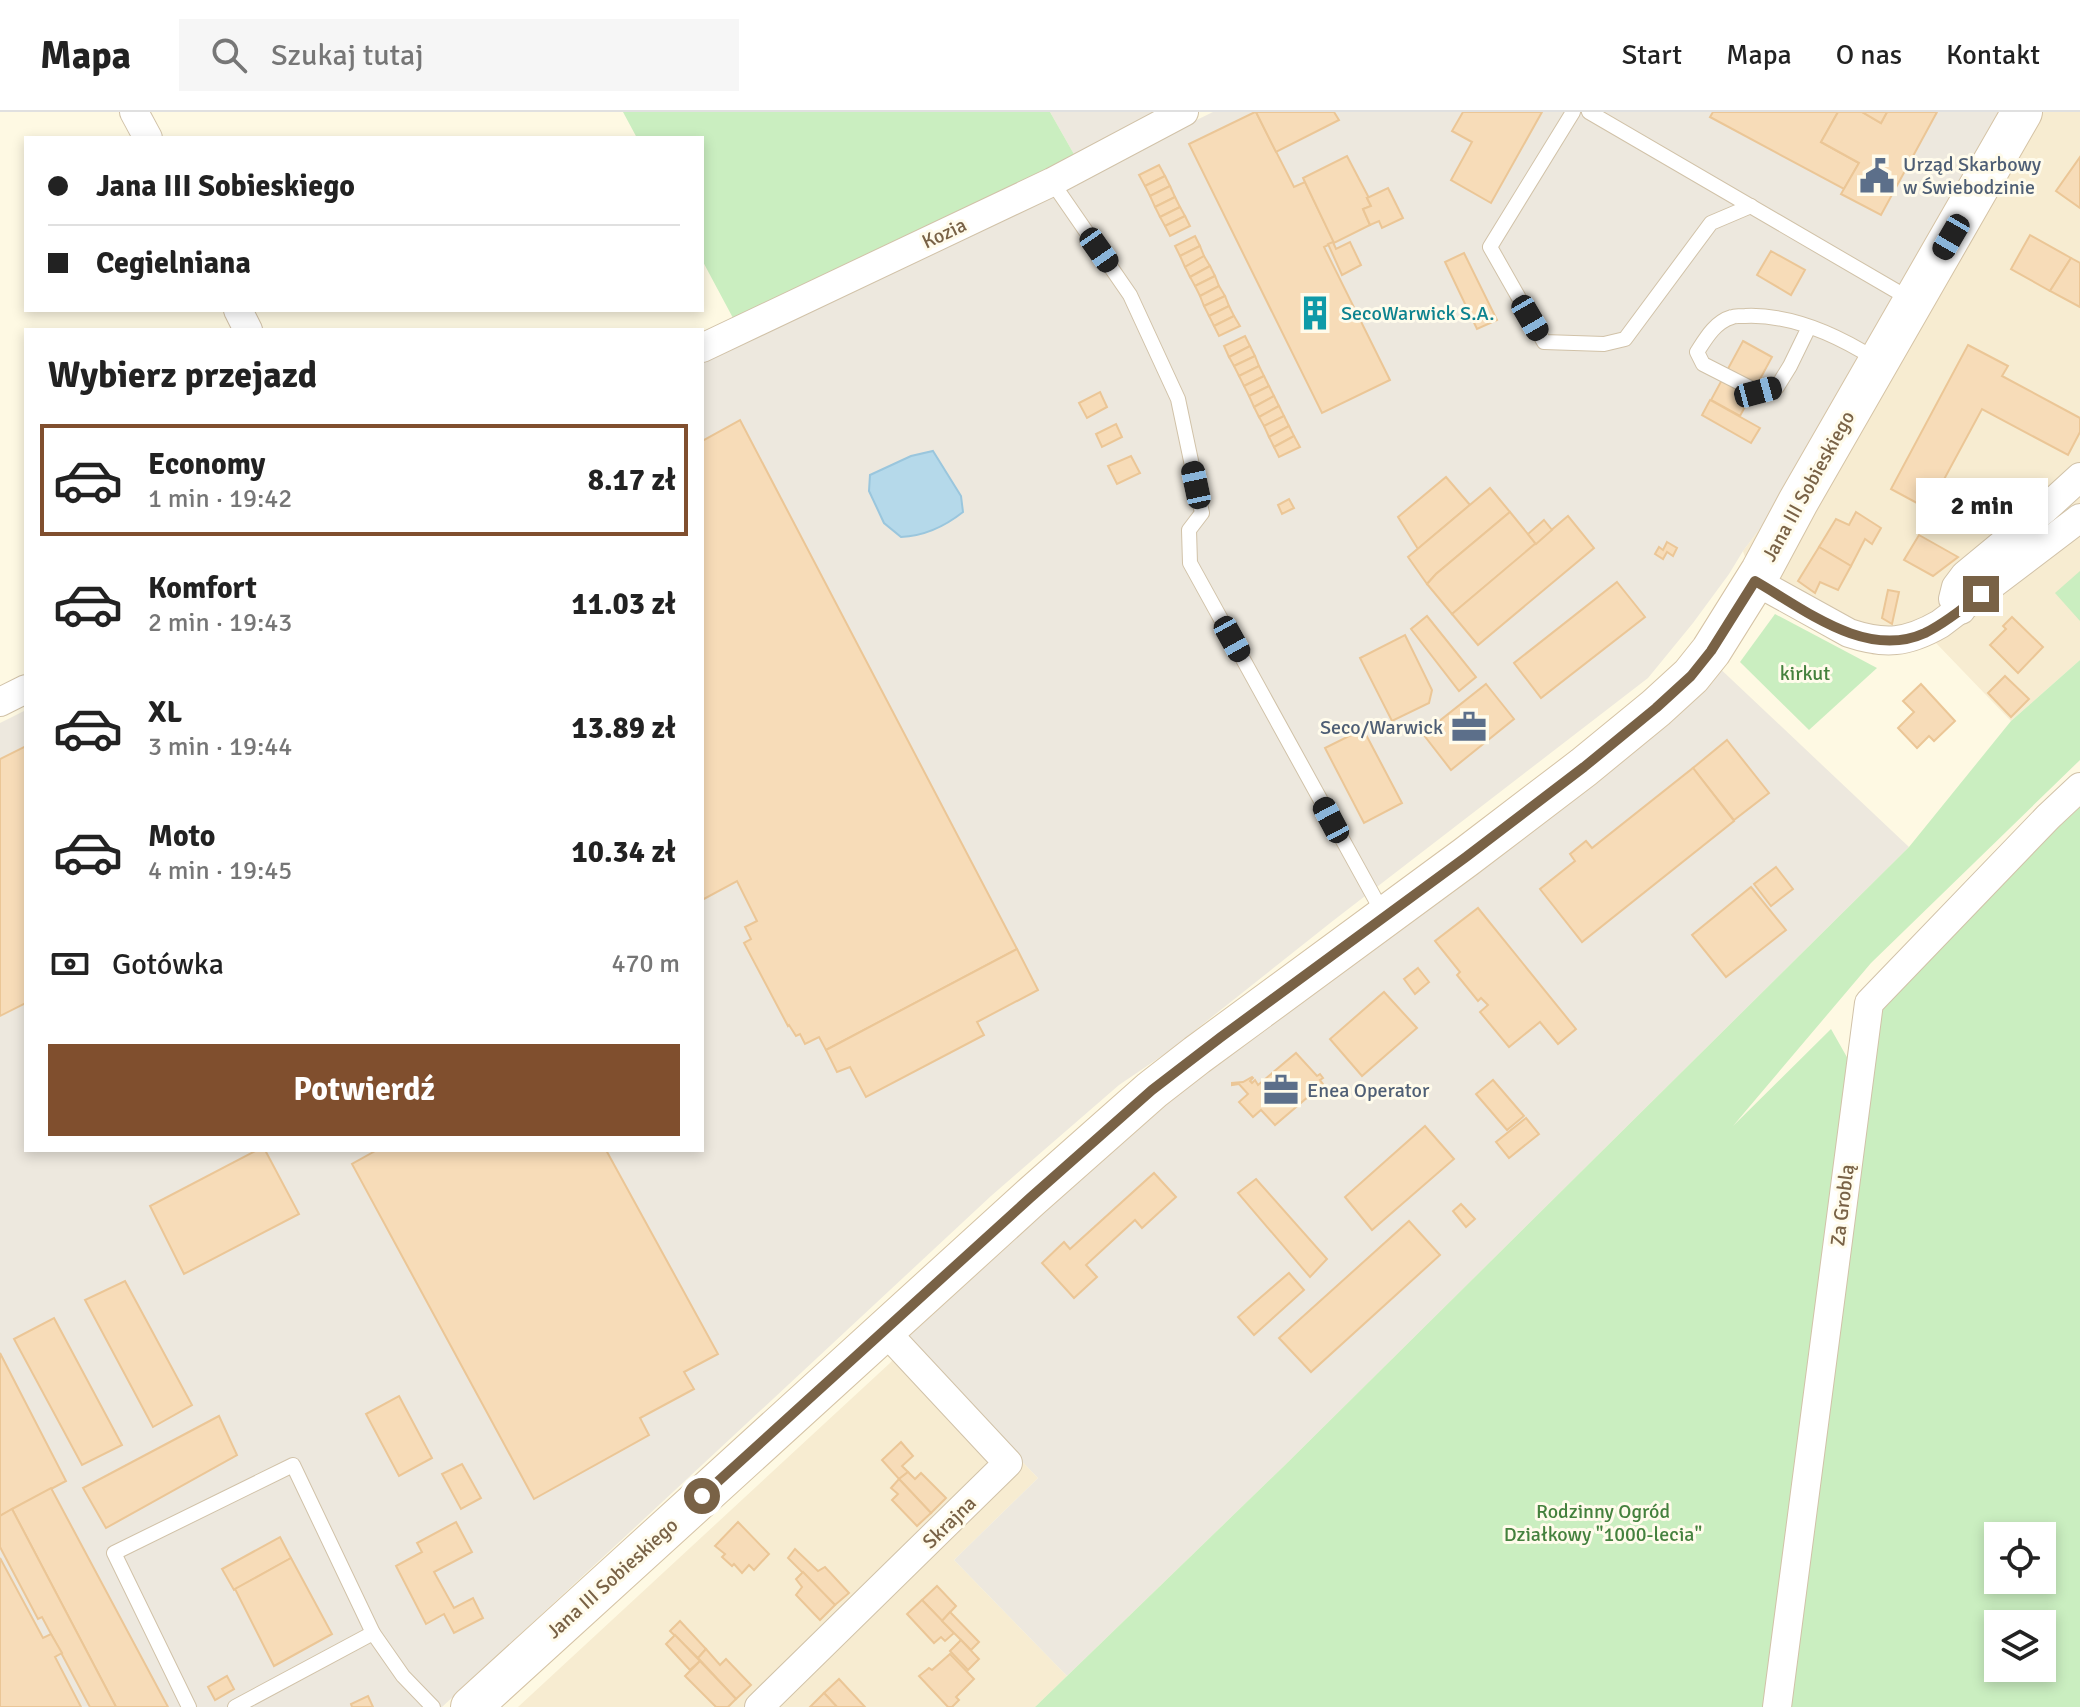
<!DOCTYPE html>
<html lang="pl">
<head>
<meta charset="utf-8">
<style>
	:root { --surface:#fff; --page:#f6f6f6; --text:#222; --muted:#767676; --line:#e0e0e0; --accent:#804f2e }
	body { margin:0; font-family:Signika,sans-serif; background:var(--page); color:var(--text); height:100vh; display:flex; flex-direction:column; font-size:30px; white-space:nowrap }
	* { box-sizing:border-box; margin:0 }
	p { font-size:26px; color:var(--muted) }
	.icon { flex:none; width:44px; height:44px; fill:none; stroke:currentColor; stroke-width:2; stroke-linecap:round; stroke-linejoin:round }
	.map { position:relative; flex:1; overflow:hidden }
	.sheet { position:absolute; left:24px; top:216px; width:680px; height:824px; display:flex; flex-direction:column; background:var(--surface); border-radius:0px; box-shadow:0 4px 12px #0003 }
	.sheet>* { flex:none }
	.guide { position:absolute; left:24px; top:24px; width:680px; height:176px; border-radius:0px; box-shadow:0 4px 12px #0003; display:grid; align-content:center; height:176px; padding:0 24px; background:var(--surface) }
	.controls { position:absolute; left:1984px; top:1410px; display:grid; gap:16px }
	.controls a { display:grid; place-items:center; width:72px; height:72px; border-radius:0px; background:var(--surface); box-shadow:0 4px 12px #0003; font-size:40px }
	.end { position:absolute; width:36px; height:36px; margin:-18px; border:10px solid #796246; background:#fff; box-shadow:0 0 0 4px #fff }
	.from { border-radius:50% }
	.bubble { position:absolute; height:56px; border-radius:0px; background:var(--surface); box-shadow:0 4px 12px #0003; font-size:26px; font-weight:700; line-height:56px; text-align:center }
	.car { position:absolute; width:24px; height:48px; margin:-24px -12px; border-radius:10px; box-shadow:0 0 6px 2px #0007; background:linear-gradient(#222 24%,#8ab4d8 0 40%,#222 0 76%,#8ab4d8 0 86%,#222 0) }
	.guide b { display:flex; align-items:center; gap:28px; height:76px; font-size:30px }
	.guide b+b { border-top:2px solid var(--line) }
	.guide i { width:20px; height:20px; background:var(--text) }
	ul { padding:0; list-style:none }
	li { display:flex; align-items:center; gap:24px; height:112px; margin:0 16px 12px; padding:0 8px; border:4px solid transparent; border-radius:0px }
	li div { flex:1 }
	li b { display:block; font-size:30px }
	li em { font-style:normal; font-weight:700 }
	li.current { border-color:var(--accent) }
	li>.icon { width:72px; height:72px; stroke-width:1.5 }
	h2 { padding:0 24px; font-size:36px; line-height:96px }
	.pay { display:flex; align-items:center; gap:20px; height:88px; padding:0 24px; font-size:30px }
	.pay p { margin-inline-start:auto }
	.cta { display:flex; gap:16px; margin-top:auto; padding:16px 24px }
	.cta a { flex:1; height:92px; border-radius:0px; background:var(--accent); color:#fff; font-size:32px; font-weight:700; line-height:92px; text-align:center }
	header { display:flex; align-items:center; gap:48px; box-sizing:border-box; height:112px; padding:0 40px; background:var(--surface); border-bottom:2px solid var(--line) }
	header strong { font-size:38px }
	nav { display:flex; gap:44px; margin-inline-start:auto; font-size:28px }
	.search { width:560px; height:72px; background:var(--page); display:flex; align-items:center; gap:20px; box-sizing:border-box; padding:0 28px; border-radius:0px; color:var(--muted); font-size:30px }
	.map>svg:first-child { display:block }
	.residential { fill:#f7ecd1 }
	.industrial { fill:#ede8de }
	.green { fill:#caeec0; fill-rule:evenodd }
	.water { fill:#b5d9ea; stroke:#9ac6dd; stroke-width:2 }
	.building { fill:#f7dcb8; stroke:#ebc696; stroke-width:2 }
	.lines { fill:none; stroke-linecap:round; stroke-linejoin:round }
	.lane-casing { stroke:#d1c2a8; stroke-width:16 }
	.street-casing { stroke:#d1c2a8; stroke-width:30 }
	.secondary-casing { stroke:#d5c3a5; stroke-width:42 }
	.lane { stroke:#fff; stroke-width:14 }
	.street { stroke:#fff; stroke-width:28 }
	.secondary { stroke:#fff; stroke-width:40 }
	.route { stroke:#796246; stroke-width:10 }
	.labels { text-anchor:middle; stroke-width:6; stroke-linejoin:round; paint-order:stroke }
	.service-label { font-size:20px; fill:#4e5e75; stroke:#fffbeb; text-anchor:start }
	.street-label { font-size:20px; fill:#796246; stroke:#fffbeb }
	.culture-label { font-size:20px; fill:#0d838f; stroke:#fffbeb; text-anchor:start }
	.park-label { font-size:20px; fill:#44813d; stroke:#fffbeb }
</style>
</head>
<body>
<header>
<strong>Mapa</strong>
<div class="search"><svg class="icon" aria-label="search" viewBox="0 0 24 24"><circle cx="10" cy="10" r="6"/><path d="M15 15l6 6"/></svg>Szukaj tutaj</div>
<nav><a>Start</a><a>Mapa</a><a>O nas</a><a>Kontakt</a></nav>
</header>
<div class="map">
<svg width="2080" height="1595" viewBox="0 0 2080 1595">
	<rect width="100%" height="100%" fill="#fef9e3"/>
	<g class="residential">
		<path d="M2008 0H2080V548L2011 609 1936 531 1873 543 1758 484 1743 439 1781 389Z"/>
		<path d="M908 1231 1038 1366 954 1448 1067 1564 1035 1595H518L890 1251Z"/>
	</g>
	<g class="industrial">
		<path d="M1050 0H1158L1075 44Z"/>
		<path d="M1213 0H2008L1781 389 1743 439 1729 462 1693 511 1648 566 1334 808 1169 939 1119 973 991 1084 442 1595H0V611L26 598V1038H702V249Z"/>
		<path d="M1713 550 1909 735 1284 1354 1067 1564 954 1448 1038 1366 908 1231 881 1199Z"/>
	</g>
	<g class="green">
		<path d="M623 0H1050L1075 44 741 210 733 206 702 148V26H637Z"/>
		<path d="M2080 459V509L2055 481Z"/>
		<path d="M1775 502 1877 556 1809 618 1740 550Z"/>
		<path d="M2080 548V648L1871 851 1733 1014 1831 917 1848 947 1764 1595H1035L1284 1354 1909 735 2011 609Z"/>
		<path d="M2080 695V1595H1791L1881 897 1961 807ZM1998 1424H2042V1468H1998ZM1998 1512H2042V1556H1998Z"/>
	</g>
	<path class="water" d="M933 339 961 384 963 400C944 415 925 424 901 425L884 411 869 379 870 363 911 344Z"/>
	<g class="building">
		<path d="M1255 0H1256L1294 75 1305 70 1334 130 1324 135 1390 268 1322 301 1189 32Z"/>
		<path d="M1256 0H1334L1339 8 1276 40Z"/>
		<path d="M1463 0H1542L1491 91 1451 68 1472 30 1452 19Z"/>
		<path d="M1713 0H1838L1821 30 1859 51 1844 77 1710 5Z"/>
		<path d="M1838 0H1862L1881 11 1887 0H1937L1881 103 1841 82 1859 51 1821 30Z"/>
		<path d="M1862 0H1887L1881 11Z"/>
		<path d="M1347 44 1369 86H1367L1371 94 1363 97 1370 113 1334 131 1303 66Z"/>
		<path d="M2080 45V96L2056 79Z"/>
		<path d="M1159 53 1165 64 1145 74 1139 63Z"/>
		<path d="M1165 64 1170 74 1150 84 1145 74Z"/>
		<path d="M1170 74 1175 85 1155 95 1150 84Z"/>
		<path d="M1388 76 1403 106 1382 116 1379 109 1370 113 1363 97 1371 94 1367 86Z"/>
		<path d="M1175 85 1180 95 1160 105 1155 95Z"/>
		<path d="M1180 95 1185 104 1165 114 1160 105Z"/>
		<path d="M1185 104 1190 114 1170 124 1165 114Z"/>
		<path d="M2030 123 2071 146 2050 179 2011 157Z"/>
		<path d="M1195 124 1200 134 1180 144 1175 134Z"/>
		<path d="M1333 130 1336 137 1350 130 1361 153 1342 163 1328 132Z"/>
		<path d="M1200 134 1204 144 1185 155 1180 144Z"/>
		<path d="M1771 139 1805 158 1791 183 1757 163Z"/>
		<path d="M1464 141 1497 208 1477 217 1445 150Z"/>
		<path d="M1204 144 1210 154 1190 165 1185 155Z"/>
		<path d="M2071 146 2080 151V195L2050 179Z"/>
		<path d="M1210 154 1215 164 1195 174 1190 165Z"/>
		<path d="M1215 164 1219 174 1200 184 1195 174Z"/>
		<path d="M1219 174 1225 184 1204 194 1200 184Z"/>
		<path d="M1225 184 1229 194 1209 204 1204 194Z"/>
		<path d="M1229 194 1234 204 1214 214 1209 204Z"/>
		<path d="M1234 204 1240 214 1219 224 1214 214Z"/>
		<path d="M1245 224 1250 234 1229 245 1224 234Z"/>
		<path d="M1743 229 1772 245 1740 304 1711 288Z"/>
		<path d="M1968 233 2008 254 2002 264 2080 306V320L2068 343 1982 297 1928 397 1891 377Z"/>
		<path d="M1250 234 1255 244 1234 254 1229 245Z"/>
		<path d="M1255 244 1259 254 1239 264 1234 254Z"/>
		<path d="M1259 254 1264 264 1244 274 1239 264Z"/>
		<path d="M1264 264 1269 274 1249 284 1244 274Z"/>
		<path d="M1269 274 1274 284 1254 295 1249 284Z"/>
		<path d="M1100 280 1107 295 1087 306 1079 291Z"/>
		<path d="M1274 284 1279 294 1259 305 1254 295Z"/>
		<path d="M1710 288 1760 316 1751 331 1702 303Z"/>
		<path d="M1279 294 1284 304 1264 314 1259 305Z"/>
		<path d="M1284 304 1289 314 1269 325 1264 314Z"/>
		<path d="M740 308 1017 837 826 938 819 925 805 932 800 922 796 924 789 913 788 914 744 831 751 827 745 815 757 809 737 769 702 788V329Z"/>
		<path d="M1116 312 1122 325 1102 335 1096 322Z"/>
		<path d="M1289 314 1294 324 1274 335 1269 325Z"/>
		<path d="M1294 324 1300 335 1279 345 1274 335Z"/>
		<path d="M1131 344 1140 361 1117 372 1108 354Z"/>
		<path d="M1446 365 1470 393 1418 437 1398 405Z"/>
		<path d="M1490 376 1510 400 1436 462 1427 472 1408 445Z"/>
		<path d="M1289 387 1294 396 1282 402 1278 393Z"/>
		<path d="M1510 400 1536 432 1452 502 1427 472 1436 462Z"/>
		<path d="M1856 400 1881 416 1872 432 1865 427 1851 454 1819 435 1836 407 1849 413Z"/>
		<path d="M1568 404 1594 436 1478 533 1452 502Z"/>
		<path d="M1978 404 1993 412 1988 421 1972 412Z"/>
		<path d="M1544 408 1552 418 1536 432 1528 422Z"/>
		<path d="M1919 423 1958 445 1933 464 1904 448Z"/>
		<path d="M1667 430 1677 436 1673 444 1667 440 1663 447 1655 442 1659 435 1663 438Z"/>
		<path d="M1819 435 1851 454 1838 478 1820 470 1815 481 1798 469Z"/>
		<path d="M1617 470 1645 505 1541 586 1514 551Z"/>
		<path d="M1888 478 1899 480 1892 512 1882 506Z"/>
		<path d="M1427 504 1476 565 1459 579 1411 517Z"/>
		<path d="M2012 505 2043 535 2018 561 1990 533 2006 517 2003 514Z"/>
		<path d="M1405 523 1432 578 1429 591 1392 609 1360 546Z"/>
		<path d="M2005 564 2029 587 2011 605 1988 581Z"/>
		<path d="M1486 572 1514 607 1451 658 1423 622Z"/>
		<path d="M1921 572 1955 609 1934 629 1929 624 1917 636 1898 616 1914 600 1903 589Z"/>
		<path d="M1363 617 1402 691 1364 711 1325 636Z"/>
		<path d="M1727 628 1769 681 1734 708 1693 656Z"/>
		<path d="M26 634V891L0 904V647Z"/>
		<path d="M1693 656 1734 709 1582 830 1540 777 1575 749 1570 742 1586 729 1592 736Z"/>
		<path d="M1776 755 1793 777 1771 794 1754 772Z"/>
		<path d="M1751 775 1786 818 1726 865 1692 823Z"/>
		<path d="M1478 796 1576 917 1558 932 1540 910 1509 935 1480 900 1488 893 1481 886 1478 889 1457 863 1460 860 1435 829Z"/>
		<path d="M1017 837 1038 878 977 910 984 923 866 985 850 955 837 960 826 938Z"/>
		<path d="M1418 856 1429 870 1415 882 1404 867Z"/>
		<path d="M1384 880 1417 916 1362 964 1330 927Z"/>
		<path d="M1296 941 1317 964 1320 962 1323 966 1320 968 1323 972 1275 1013 1261 998 1253 1005 1239 990 1248 982 1239 972 1232 973V971L1243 970 1252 965 1253 966 1250 969 1252 971 1255 968 1258 973Z"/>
		<path d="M1493 968 1524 1004 1507 1018 1476 982Z"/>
		<path d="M1526 1006 1539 1022 1509 1046 1496 1030Z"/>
		<path d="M1425 1014 1454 1047 1372 1118 1345 1085Z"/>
		<path d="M257 1038H265L299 1102 184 1162 150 1094Z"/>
		<path d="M377 1038H606L718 1242 684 1260 694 1277 640 1306 649 1323 534 1387 352 1052Z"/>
		<path d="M1154 1061 1176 1085 1142 1116 1135 1108 1086 1153 1097 1165 1074 1186 1042 1151 1064 1130 1070 1137Z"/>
		<path d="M1256 1067 1327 1147 1310 1165 1238 1081Z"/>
		<path d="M1461 1092 1475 1107 1466 1115 1453 1099Z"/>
		<path d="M1409 1109 1440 1143 1311 1260 1279 1226Z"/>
		<path d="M1289 1161 1304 1178 1254 1223 1238 1205Z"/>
		<path d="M125 1169 192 1293 153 1315 85 1188Z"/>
		<path d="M54 1206 122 1333 82 1353 14 1227Z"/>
		<path d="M0 1241 66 1369 0 1404Z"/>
		<path d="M399 1284 432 1346 399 1364 366 1302Z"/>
		<path d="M219 1304 237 1343 106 1416 83 1376Z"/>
		<path d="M901 1330 913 1344 902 1354 908 1360 899 1367 882 1348Z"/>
		<path d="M462 1352 481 1386 461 1397 442 1362Z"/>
		<path d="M908 1360 915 1367 921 1361 946 1386 931 1401 899 1367Z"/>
		<path d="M899 1367 931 1401 917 1414 892 1388 898 1382 891 1376Z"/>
		<path d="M51 1376 168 1595H116L12 1397Z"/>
		<path d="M12 1397 116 1595H90L42 1505 38 1507 0 1435V1404Z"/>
		<path d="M456 1410 472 1440 434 1460 454 1496 473 1486 483 1506 454 1521 444 1502 426 1512 396 1454 422 1440 417 1431Z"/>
		<path d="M738 1410 769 1442 754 1458 749 1453 742 1461 734 1452 732 1454 722 1445 725 1442 715 1434Z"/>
		<path d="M280 1425 291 1446 234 1478 222 1457Z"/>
		<path d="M795 1437 818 1459 825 1455 849 1481 835 1493 788 1446Z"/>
		<path d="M0 1446 43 1526 51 1522 62 1541 55 1545 81 1595H0Z"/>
		<path d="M291 1446 332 1522 274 1554 235 1477Z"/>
		<path d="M803 1460 835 1493 820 1508 796 1483 802 1475 796 1467Z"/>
		<path d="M937 1474 956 1494 942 1509 922 1488Z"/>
		<path d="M922 1488 954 1521 945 1529 941 1525 934 1531 907 1502Z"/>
		<path d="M950 1500 979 1530 971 1538 942 1509Z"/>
		<path d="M680 1509 706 1537 698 1546 670 1519Z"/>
		<path d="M675 1523 700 1549 690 1558 666 1532Z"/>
		<path d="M961 1528 979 1547 968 1558 950 1539Z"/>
		<path d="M706 1537 720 1553 726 1547 751 1573 736 1587 698 1546Z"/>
		<path d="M950 1542 974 1567 956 1585 959 1588 952 1595H948L919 1564 929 1556 932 1558Z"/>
		<path d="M700 1549 736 1587 728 1595H716L685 1564Z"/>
		<path d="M227 1564 234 1577 215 1588 208 1575Z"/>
		<path d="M839 1567 865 1595H837L824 1581Z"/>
		<path d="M824 1581 837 1595H810Z"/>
		<path d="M368 1584 373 1595H352L351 1592Z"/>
	</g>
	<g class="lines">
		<g class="lane-casing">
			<g id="lane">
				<path d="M1573 0 1490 135 1544 230 1604 232 1625 227 1711 111 1751 94"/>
				<path d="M1589 0 1910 187"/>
				<path d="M1052 70 1130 183 1178 287 1202 401 1189 418 1190 451 1384 803"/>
				<path d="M1809 215 1790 254 1777 275 1758 280 1703 252 1697 240C1706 226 1715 210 1732 205 1733 204 1743 204 1745 204 1790 202 1837 223 1875 247"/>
				<path d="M189 1595 114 1441 293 1353 373 1521 403 1564 433 1595"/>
				<path d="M235 1595 373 1521"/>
			</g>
		</g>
		<g class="street-casing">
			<g id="street">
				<path d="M134 0 148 26"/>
				<path d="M238 198 248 218"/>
				<path d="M702 236 1052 70 1184 0"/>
				<path d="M1755 469 1849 521C1885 533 1907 531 1940 512L2080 406"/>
				<path d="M1961 498 1953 487 1956 475 1965 463 2045 397 2080 365"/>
				<path d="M0 590 26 577"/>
				<path d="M759 1595 1008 1351 884 1218"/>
				<path d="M1777 1595 1869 891 2048 705 2080 675"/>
			</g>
		</g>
		<g class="secondary-casing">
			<path id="secondary" d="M471 1595 1030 1086 1152 978 1197 943 1466 745 1584 655 1656 596 1691 564 1711 539 1761 459 1798 390 2022 0"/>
		</g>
		<use href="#lane" class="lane"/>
		<use href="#street" class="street"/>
		<use href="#secondary" class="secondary"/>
	</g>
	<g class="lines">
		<path class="route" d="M702 1384 1030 1086 1152 978 1221 925 1466 745 1584 655 1656 596 1691 564 1711 539 1755 469C1804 497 1866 548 1925 521 1945 511 1964 496 1981 482"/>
	</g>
	<defs>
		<g id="civic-bare" transform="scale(2.76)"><path d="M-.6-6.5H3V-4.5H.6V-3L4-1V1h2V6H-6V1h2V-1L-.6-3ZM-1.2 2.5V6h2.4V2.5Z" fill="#5c6f8a" stroke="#fffbeb" stroke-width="2.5" paint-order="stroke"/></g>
		<g id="building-bare" transform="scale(2.76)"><path d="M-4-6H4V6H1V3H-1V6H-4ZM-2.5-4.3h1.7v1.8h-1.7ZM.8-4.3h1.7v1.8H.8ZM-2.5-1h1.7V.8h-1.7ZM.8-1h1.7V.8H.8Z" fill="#0f9aa8" stroke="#fffbeb" stroke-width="2.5" paint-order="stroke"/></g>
		<g id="office-bare" transform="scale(2.76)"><path d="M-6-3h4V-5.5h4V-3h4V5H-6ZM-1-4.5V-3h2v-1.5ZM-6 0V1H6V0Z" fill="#5c6f8a" stroke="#fffbeb" stroke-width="2.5" paint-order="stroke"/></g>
	</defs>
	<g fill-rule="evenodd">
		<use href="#civic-bare" x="1877" y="64"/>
		<use href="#building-bare" x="1315" y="201"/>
		<use href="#office-bare" x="1469" y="615"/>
		<use href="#office-bare" x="1281" y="978"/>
	</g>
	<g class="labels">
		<g class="service-label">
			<text x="1903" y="59">Urząd Skarbowy<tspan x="1903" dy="23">w Świebodzinie</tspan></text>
			<text x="1443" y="622" text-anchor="end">Seco/Warwick</text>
			<text x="1307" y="985">Enea Operator</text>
		</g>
		<g class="street-label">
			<text transform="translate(944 121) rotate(-25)" y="7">Kozia</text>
			<text transform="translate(1808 374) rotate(-61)" y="7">Jana III Sobieskiego</text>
			<text transform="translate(1842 1093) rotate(-83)" y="7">Za Groblą</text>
			<text transform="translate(949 1410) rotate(-44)" y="7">Skrajna</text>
			<text transform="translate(612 1466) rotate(-42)" y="7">Jana III Sobieskiego</text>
		</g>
		<g class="culture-label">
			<text x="1341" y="208">SecoWarwick S.A.</text>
		</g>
		<g class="park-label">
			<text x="1805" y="568">kirkut</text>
			<text x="1603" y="1406">Rodzinny Ogród<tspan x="1603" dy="23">Działkowy "1000-lecia"</tspan></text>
		</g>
	</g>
</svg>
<div class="controls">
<a><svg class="icon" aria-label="locate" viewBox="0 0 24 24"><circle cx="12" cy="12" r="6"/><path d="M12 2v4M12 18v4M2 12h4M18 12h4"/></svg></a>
<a><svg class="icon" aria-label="layers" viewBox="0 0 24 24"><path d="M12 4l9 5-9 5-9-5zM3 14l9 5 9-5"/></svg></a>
</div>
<i class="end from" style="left:702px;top:1384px"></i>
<i class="end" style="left:1981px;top:482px"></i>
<div class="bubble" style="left:1916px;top:366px;width:132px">2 min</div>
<i class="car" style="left:1951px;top:125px;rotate:210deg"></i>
<i class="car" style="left:1099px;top:138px;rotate:145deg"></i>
<i class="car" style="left:1530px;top:206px;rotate:150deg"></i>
<i class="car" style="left:1758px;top:280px;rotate:75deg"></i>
<i class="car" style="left:1196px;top:373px;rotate:348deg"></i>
<i class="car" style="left:1232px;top:527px;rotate:151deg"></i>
<i class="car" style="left:1331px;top:708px;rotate:332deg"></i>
<div class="guide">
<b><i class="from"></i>Jana III Sobieskiego</b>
<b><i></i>Cegielniana</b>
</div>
<section class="sheet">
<h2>Wybierz przejazd</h2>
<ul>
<li class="current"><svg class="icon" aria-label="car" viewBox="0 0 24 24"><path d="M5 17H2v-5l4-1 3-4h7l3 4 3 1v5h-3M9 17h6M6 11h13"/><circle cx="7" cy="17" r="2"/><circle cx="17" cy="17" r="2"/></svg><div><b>Economy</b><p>1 min · 19:42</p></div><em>8.17 zł</em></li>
<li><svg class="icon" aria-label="car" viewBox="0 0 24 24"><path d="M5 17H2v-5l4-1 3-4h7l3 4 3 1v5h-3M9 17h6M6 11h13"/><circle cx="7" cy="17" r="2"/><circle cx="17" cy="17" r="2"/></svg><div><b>Komfort</b><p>2 min · 19:43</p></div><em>11.03 zł</em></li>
<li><svg class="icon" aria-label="car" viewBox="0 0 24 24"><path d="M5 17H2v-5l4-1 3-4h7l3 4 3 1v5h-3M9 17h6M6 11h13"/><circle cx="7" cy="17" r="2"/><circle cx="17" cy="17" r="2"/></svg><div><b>XL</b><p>3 min · 19:44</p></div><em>13.89 zł</em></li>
<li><svg class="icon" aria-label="car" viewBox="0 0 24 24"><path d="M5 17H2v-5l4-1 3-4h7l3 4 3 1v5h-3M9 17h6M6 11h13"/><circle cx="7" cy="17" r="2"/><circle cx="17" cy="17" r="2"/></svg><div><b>Moto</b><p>4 min · 19:45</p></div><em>10.34 zł</em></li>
</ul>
<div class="pay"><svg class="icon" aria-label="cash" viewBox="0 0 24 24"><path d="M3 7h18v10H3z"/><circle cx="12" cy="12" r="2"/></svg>Gotówka<p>470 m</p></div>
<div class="cta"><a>Potwierdź</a></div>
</section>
</div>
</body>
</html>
